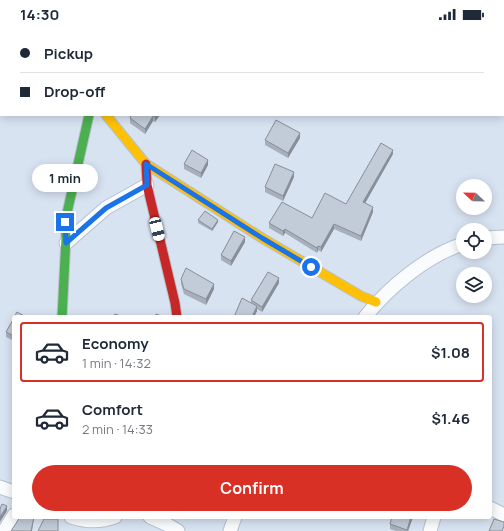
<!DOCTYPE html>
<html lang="en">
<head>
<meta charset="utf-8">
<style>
	:root { --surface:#fff; --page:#f6f6f7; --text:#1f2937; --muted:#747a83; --line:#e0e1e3; --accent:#d93025 }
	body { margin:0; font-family:Manrope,sans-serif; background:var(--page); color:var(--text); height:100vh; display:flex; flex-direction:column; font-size:15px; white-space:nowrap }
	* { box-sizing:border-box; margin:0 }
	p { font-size:13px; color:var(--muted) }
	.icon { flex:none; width:22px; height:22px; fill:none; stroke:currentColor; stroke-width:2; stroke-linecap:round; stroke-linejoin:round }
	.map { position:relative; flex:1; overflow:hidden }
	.sheet { position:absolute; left:12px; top:287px; width:480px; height:204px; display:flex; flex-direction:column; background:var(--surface); border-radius:4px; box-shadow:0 2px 10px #0003 }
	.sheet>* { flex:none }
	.hud { position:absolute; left:0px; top:0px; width:504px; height:88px; box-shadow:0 2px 10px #0003; display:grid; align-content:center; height:88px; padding:0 20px; background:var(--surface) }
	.needle { width:26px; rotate:292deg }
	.tools { position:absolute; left:456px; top:151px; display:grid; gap:8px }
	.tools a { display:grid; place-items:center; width:36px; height:36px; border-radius:50%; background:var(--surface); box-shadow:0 2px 10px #0003; font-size:20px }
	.end { position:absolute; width:18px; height:18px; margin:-9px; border:5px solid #1a73e8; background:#fff; box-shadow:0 0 0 2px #fff }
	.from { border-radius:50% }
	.bubble { position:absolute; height:28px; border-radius:14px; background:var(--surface); box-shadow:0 2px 10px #0003; font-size:13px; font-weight:700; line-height:28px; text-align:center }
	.car { position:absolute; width:12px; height:24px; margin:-12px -6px; border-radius:5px; box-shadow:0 0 3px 1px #0007; background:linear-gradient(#fff 24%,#345 0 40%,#fff 0 76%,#345 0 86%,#fff 0) }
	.hud b { display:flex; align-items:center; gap:14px; height:38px; font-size:15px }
	.hud b+b { border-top:1px solid var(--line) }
	.hud i { width:10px; height:10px; background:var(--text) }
	ul { padding:7px 0 0; list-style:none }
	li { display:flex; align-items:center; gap:12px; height:60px; margin:0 8px 6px; padding:0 12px; border:2px solid transparent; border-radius:4px }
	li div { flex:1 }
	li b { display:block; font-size:15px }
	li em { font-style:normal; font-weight:700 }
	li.active { border-color:var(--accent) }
	li>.icon { width:36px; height:36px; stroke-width:1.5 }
	.primary-button { display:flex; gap:8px; margin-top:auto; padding:8px 20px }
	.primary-button a { flex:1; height:46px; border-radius:24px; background:var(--accent); color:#fff; font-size:16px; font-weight:700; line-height:46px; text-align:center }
	.status { display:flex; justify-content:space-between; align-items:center; height:28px; padding:0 20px; background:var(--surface); direction:ltr }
	.status svg { height:11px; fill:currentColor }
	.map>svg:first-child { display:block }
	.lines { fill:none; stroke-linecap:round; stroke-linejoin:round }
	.street-casing { stroke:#b7c0ce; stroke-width:15 }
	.fast-casing { stroke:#b7c0ce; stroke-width:11 }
	.slow-casing { stroke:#b7c0ce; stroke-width:11 }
	.jam-casing { stroke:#b7c0ce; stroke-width:11 }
	.street { stroke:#f9fbfd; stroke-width:13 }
	.fast { stroke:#4caf50; stroke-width:9 }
	.slow { stroke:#ffc107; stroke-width:9 }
	.jam { stroke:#c62828; stroke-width:9 }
	.wall { fill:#a7afba }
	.shaded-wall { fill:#888e97 }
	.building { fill:#c2cbd8; stroke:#888e97 }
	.route { stroke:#1a73e8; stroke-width:5 }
</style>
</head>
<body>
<div class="status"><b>14:30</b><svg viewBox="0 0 49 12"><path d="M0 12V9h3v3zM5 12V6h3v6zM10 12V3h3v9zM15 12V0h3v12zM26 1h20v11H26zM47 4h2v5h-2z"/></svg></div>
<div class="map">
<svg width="504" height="503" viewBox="0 0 504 503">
	<rect width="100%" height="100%" fill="#d8e3f2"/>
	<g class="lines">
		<g class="street-casing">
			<g id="street">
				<path d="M45 0 46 1"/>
				<path d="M260 1 261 0"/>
				<path d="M485 210 504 209"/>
				<path d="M66 215 106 180 147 157"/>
				<path d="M365 289C389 259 426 228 463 216"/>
				<path d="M0 459 14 464"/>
				<path d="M490 480 504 487"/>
				<path d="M71 489C86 494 101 494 115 489"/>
				<path d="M150 489 168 497 178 503"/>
				<path d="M4 503 14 487"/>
				<path d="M230 503 235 489"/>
				<path d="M430 503 434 489"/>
			</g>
		</g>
		<g class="fast-casing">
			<path id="fast" d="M62 289 66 210 65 194 89 87"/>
		</g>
		<g class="slow-casing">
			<path id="slow" d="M106 87 146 136 262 210 361 268 376 274"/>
		</g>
		<g class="jam-casing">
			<path id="jam" d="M146 136 147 157 175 275 177 289"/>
		</g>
		<use href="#street" class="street"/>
		<use href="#fast" class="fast"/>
		<use href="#slow" class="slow"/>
		<use href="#jam" class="jam"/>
	</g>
	<g class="wall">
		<path d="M131 87H160L155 94 153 93 145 106 130 95V90Z"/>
		<path d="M300 110 288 130 265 117V112Z"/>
		<path d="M393 126 365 175 373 184 361 213 334 201 321 224 318 222 317 225 285 205 283 208 269 200V195L312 190 346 176Z"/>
		<path d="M184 136 208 137 201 150 184 141Z"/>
		<path d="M294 149 283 173 265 164V159Z"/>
		<path d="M198 192 218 194 212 203 198 195Z"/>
		<path d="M245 214 231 238 221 232V227Z"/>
		<path d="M181 251 214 261 206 277 184 266 181 256Z"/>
		<path d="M279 255 262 284 257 281V283L254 289H234L251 275V272Z"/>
		<path d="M14 290V313L6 309V304Z"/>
		<path d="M413 489 408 503H396L390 501V496Z"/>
	</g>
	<g class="shaded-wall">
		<path d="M156 87H160L155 94V89Z"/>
		<path d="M153 88V93L145 106V101Z"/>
		<path d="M300 105V110L288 130V125Z"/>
		<path d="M393 122V126L363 179V174Z"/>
		<path d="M208 132V137L201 150V145Z"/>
		<path d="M294 144V149L283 173V168Z"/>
		<path d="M373 179V184L361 213V208Z"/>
		<path d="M218 192V194L212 203V201Z"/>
		<path d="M334 196V201L321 224V219Z"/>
		<path d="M285 201V205L283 208V203Z"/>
		<path d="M245 209V214L231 238V233Z"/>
		<path d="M318 218V222L317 225V220Z"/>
		<path d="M279 250V255L262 284V279Z"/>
		<path d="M214 256V261L206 277V271Z"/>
		<path d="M257 278V283L254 289H252Z"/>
		<path d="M7 478V483L0 494V489Z"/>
		<path d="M34 489 32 503H31Z"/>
		<path d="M411 489H413L408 503H407Z"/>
	</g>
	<g class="building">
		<path d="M0 0H8L9 1H1V21L0 20Z"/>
		<path d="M199 0H221L222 1H200Z"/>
		<rect x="366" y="0" width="16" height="1"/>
		<path d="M131 87H156L155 89 153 88 145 101 130 90Z"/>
		<path d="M276 92 300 105 288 125 265 112Z"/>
		<path d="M381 115 393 122 363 174 373 179 361 208 334 196 321 219 318 218 317 220 285 201 283 203 269 195 282 174 312 190 325 165 346 176Z"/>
		<path d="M192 122 208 132 201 145 184 136Z"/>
		<path d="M275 136 294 144 283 168 265 159Z"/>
		<path d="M205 183 218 192 212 201 198 192Z"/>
		<path d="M234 203 245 209 231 233 221 227Z"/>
		<path d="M186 240 214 256 206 271 184 261 181 251Z"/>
		<path d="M268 244 279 250 262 279 251 272Z"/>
		<path d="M242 270 257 278 252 289H234Z"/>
		<path d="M17 284 26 289H14Z"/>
		<path d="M115 286 123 289H113Z"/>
		<path d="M156 286 164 289H155Z"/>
		<path d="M14 290V308L6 304Z"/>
		<path d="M2 476 7 478 0 489V481Z"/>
		<path d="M20 489H34L31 503H11Z"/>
		<path d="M392 489H411L407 502 390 496Z"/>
		<path d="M44 491H58V503H38Z"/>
		<path d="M494 491 504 494V498L502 503H489Z"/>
	</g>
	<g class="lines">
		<path class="route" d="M65 194 66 215 106 180 147 157 146 136 262 210 311 239"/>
	</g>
</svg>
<div class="tools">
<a><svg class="needle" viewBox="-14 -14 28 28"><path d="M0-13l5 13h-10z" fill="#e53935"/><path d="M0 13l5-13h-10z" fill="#747a83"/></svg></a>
<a><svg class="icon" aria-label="locate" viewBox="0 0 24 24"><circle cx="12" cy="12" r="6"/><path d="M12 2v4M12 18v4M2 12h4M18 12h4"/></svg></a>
<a><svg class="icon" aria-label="layers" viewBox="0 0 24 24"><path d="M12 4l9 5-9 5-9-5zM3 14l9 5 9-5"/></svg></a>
</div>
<i class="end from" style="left:311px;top:239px"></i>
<i class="end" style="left:65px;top:194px"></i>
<div class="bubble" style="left:32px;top:136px;width:66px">1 min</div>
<i class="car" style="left:157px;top:201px;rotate:166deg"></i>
<div class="hud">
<b><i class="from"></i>Pickup</b>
<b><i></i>Drop-off</b>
</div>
<section class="sheet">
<ul>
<li class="active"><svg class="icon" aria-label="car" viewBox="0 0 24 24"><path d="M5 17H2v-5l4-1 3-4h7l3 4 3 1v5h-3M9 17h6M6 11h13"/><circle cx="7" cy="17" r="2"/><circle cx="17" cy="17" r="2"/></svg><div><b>Economy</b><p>1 min · 14:32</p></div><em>$1.08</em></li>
<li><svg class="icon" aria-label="car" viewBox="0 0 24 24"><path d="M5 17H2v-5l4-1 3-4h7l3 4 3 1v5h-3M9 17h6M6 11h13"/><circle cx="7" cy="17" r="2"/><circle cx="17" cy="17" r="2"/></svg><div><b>Comfort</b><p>2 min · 14:33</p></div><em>$1.46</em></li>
</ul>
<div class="primary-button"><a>Confirm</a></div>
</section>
</div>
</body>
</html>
